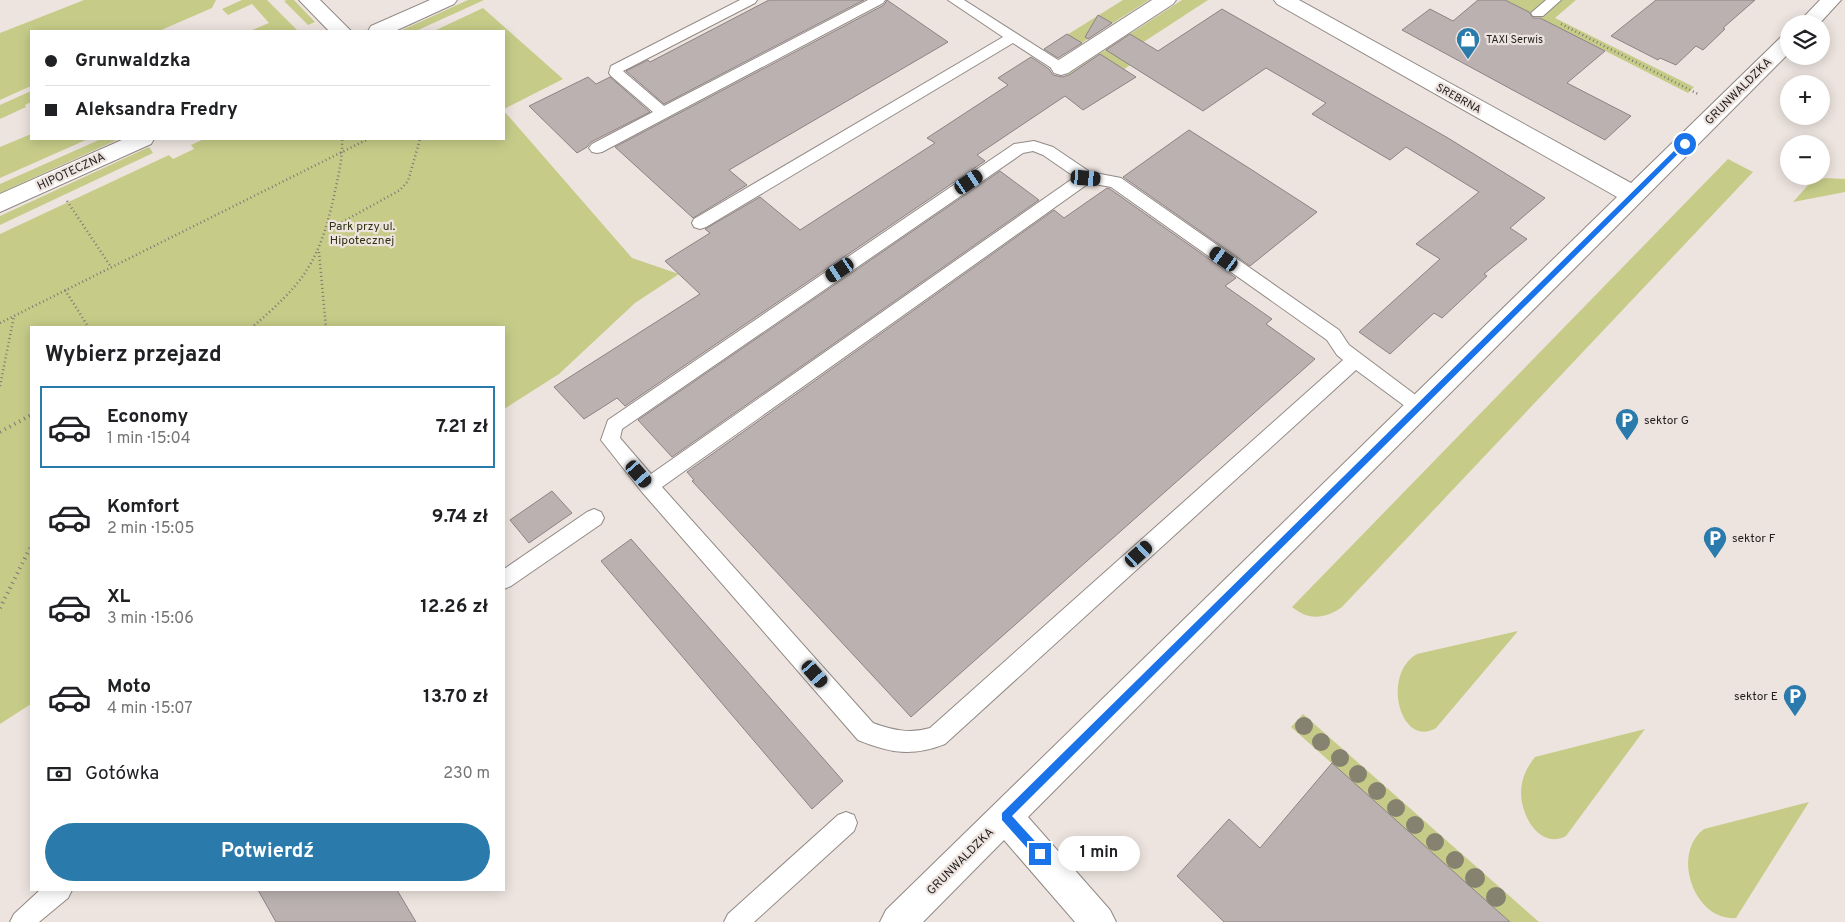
<!DOCTYPE html>
<html lang="pl">
<head>
<meta charset="utf-8">
<style>
	:root { --surface:#fff; --page:#f6f6f6; --text:#202124; --muted:#757577; --line:#e0e0e0; --accent:#2a7aab }
	body { margin:0; font-family:Overpass,sans-serif; background:var(--page); color:var(--text); height:100vh; display:flex; flex-direction:column; font-size:19px; white-space:nowrap }
	* { box-sizing:border-box; margin:0 }
	p { font-size:16px; color:var(--muted) }
	.icon { flex:none; width:28px; height:28px; fill:none; stroke:currentColor; stroke-width:2; stroke-linecap:round; stroke-linejoin:round }
	.map { position:relative; flex:1; overflow:hidden }
	.details { position:absolute; left:30px; top:326px; width:475px; height:565px; display:flex; flex-direction:column; background:var(--surface); border-radius:0px; box-shadow:0 2px 12px #0003 }
	.details>* { flex:none }
	.banner { position:absolute; left:30px; top:30px; width:475px; height:110px; border-radius:0px; box-shadow:0 2px 12px #0003; display:grid; align-content:center; height:110px; padding:0 15px; background:var(--surface) }
	.fabs { position:absolute; left:1780px; top:15px; display:grid; gap:10px }
	.fabs a { display:grid; place-items:center; width:50px; height:50px; border-radius:50%; background:var(--surface); box-shadow:0 2px 12px #0003; font-size:25px }
	.end { position:absolute; width:22px; height:22px; margin:-11px; border:6px solid #1a73e8; background:#fff; box-shadow:0 0 0 2px #fff }
	.from { border-radius:50% }
	.bubble { position:absolute; height:35px; border-radius:18px; background:var(--surface); box-shadow:0 2px 12px #0003; font-size:16px; font-weight:700; line-height:35px; text-align:center }
	.car { position:absolute; width:15px; height:30px; margin:-15px -8px; border-radius:6px; box-shadow:0 0 4px 1px #0007; background:linear-gradient(#222 24%,#8ab4d8 0 40%,#222 0 76%,#8ab4d8 0 86%,#222 0) }
	.banner b { display:flex; align-items:center; gap:18px; height:48px; font-size:19px }
	.banner b+b { border-top:1px solid var(--line) }
	.banner i { width:12px; height:12px; background:var(--text) }
	ul { padding:0; list-style:none }
	li { display:flex; align-items:center; gap:15px; height:82px; margin:0 10px 8px; padding:0 5px; border:2px solid transparent; border-radius:0px }
	li div { flex:1 }
	li b { display:block; font-size:19px }
	li em { font-style:normal; font-weight:700 }
	li.active { border-color:var(--accent) }
	li>.icon { width:45px; height:45px; stroke-width:1.5 }
	h2 { padding:0 15px; font-size:22px; line-height:60px }
	.pay { display:flex; align-items:center; gap:12px; height:55px; padding:0 15px; font-size:19px }
	.pay p { margin-inline-start:auto }
	.button { display:flex; gap:10px; margin-top:auto; padding:10px 15px }
	.button a { flex:1; height:58px; border-radius:30px; background:var(--accent); color:#fff; font-size:20px; font-weight:700; line-height:58px; text-align:center }
	.map>svg:first-child { display:block }
	.green { fill:#c6cc88 }
	.building { fill:#bbb1b1; stroke:#8d8384 }
	.lines { fill:none; stroke-linecap:round; stroke-linejoin:round }
	.service-casing { stroke:#918985; stroke-width:2 }
	.minor-casing { stroke:#918985; stroke-width:2 }
	.tertiary-casing { stroke:#918985; stroke-width:2 }
	.path-far1 { stroke:#7e7875; stroke-width:2.5; stroke-dasharray:1 3; stroke-linecap:butt }
	.path { stroke:#7e7875; stroke-width:4; stroke-dasharray:1 4.5; stroke-linecap:butt }
	.service { fill:#fff; fill-rule:evenodd }
	.minor { fill:#fff; fill-rule:evenodd }
	.tertiary { fill:#fff; fill-rule:evenodd }
	.tree { fill:#85836f }
	.route { fill:#1a73e8 }
	.labels { text-anchor:middle; stroke-width:4.5; stroke-linejoin:round; paint-order:stroke }
	.far-poi-label { font-size:11px; fill:#221e1d; stroke:#ede4df; text-anchor:start }
	.far-street-label { font-size:11px; fill:#221e1d; stroke:#ede4df }
	.street-label { font-size:12px; fill:#221e1d; stroke:#ede4df }
	.park-label { font-size:12px; fill:#303314; stroke:#ede4df }
	.poi-label { font-size:12px; fill:#221e1d; stroke:#ede4df; text-anchor:start }
</style>
</head>
<body>
<div class="map">
<svg width="1845" height="922" viewBox="0 0 1845 922">
	<rect width="100%" height="100%" fill="#ede4df"/>
	<g class="green">
		<path d="M84 0H216L212 8 159 31H31V86L0 100V33Z"/>
		<path d="M242 0H267L298 31H250L269 23 252 4 228 15 222 9Z"/>
		<path d="M287 0H294L315 22 308 25 284 1Z"/>
		<path d="M468 0H484L416 31H400Z"/>
		<path d="M1123 0H1149L1072 49 1046 48Z"/>
		<path d="M1182 0H1208L1119 58 1130 65 1112 78 1061 79Z"/>
		<path d="M1505 0H1576L1555 18 1694 87 1688 93Z"/>
		<path d="M483 8 563 79 504 109V31H434Z"/>
		<path d="M31 91V102L25 105 26 107 0 119V105Z"/>
		<path d="M504 111 632 258 679 274 635 303 559 374 504 409V328H31V704L0 724V234L169 155 173 159 194 149 191 145 204 139H504Z"/>
		<path d="M31 134V139H88L0 178V147Z"/>
		<path d="M101 139H119L0 193V184Z"/>
		<path d="M149 147 153 153 0 225V216Z"/>
		<path d="M1728 159 1753 172 1342 607C1325 619 1309 621 1292 607Z"/>
		<path d="M1825 178 1845 179V192L1793 202 1810 183Z"/>
		<path d="M1518 631 1436 728C1400 749 1381 674 1417 654Z"/>
		<path d="M1303 714 1539 922H1510L1291 727Z"/>
		<path d="M1645 729 1566 836C1540 850 1521 816 1521 793 1521 780 1526 768 1535 757Z"/>
		<path d="M1809 802 1736 918C1695 922 1670 854 1704 829Z"/>
	</g>
	<g class="building">
		<path d="M769 0H864L664 104 626 71 648 60 650 62Z"/>
		<path d="M887 0 948 42 729 170 747 185 693 218 615 147 884 5Z"/>
		<path d="M1478 0H1505L1529 12 1533 18H1540L1605 51 1567 83 1631 116 1605 140 1402 30 1430 9 1453 21Z"/>
		<path d="M1656 0H1755L1723 28 1725 29 1703 50 1696 46 1676 65 1660 58 1658 60 1611 36Z"/>
		<path d="M1222 9 1448 138 1545 198 1510 228 1527 239 1484 274 1487 276 1442 318 1434 313 1390 354 1359 332 1440 259 1416 244 1479 192 1406 147 1390 160 1312 114 1326 103 1266 68 1203 111 1106 50 1130 34 1158 51Z"/>
		<path d="M1098 15 1112 23 1088 39 1085 37Z"/>
		<path d="M1067 34 1082 43 1058 58 1044 49Z"/>
		<path d="M1100 54 1136 77 1083 110 1065 96 977 155 985 161 625 406 617 398 584 419 554 387 700 294 665 261 710 233 705 229 760 197 800 230 935 143 927 138 1008 85 998 78 1031 57 1049 69 1053 75 1062 77 1069 75Z"/>
		<path d="M588 77 596 84 610 77 650 112 591 142 587 147 577 153 529 106Z"/>
		<path d="M1189 130 1252 170 1317 212 1250 266 1123 177Z"/>
		<path d="M1000 171 1039 200 672 457 638 420Z"/>
		<path d="M1107 188 1110 189 1236 278 1225 286 1272 319 1266 324 1315 359 911 717 692 481 694 480 687 472 1054 210 1064 218Z"/>
		<path d="M552 491 572 513 529 543 510 520Z"/>
		<path d="M631 539 843 781 812 809 601 561Z"/>
		<path d="M1332 763 1510 922H1224L1177 876 1229 819 1260 848Z"/>
		<path d="M258 890H397L416 922H276Z"/>
	</g>
	<g class="lines">
		<g class="service-casing">
			<g id="service">
				<path d="M740 0H757L755 3 623 71 664 106 868 0H885L883 3 602 152 597 153 592 152 589 148 592 144 653 112 611 76 609 73 611 66Z"/>
				<path d="M948 0H964L1066 65 1068 68 1066 71H1056L1013 43 706 227 700 229 694 227 692 223 694 219 1003 37Z"/>
				<path d="M1546 0H1561L1543 16H1533L1531 13Z"/>
				<path d="M1034 141 1053 147 1090 172 1121 178 1339 330 1349 345 1425 402 1428 407 1425 412 1419 414 1413 412 1356 370 945 744C912 757 890 753 858 740L642 492 601 440 608 420 1014 144ZM1033 151 1043 155 1075 177 651 474 620 438 622 429 1023 153ZM1089 183 1111 187 1327 340 1337 355 1343 360 930 728C910 734 892 730 873 723L662 487Z"/>
				<path d="M594 509 601 512 604 518 601 524 511 586 504 589V569L587 512Z"/>
				<path d="M846 812 854 815 857 823 854 831 754 922H724L728 914 838 815Z"/>
				<path d="M40 890H72L68 898 39 922H10L14 914Z"/>
			</g>
		</g>
		<g class="minor-casing">
			<g id="minor">
				<path d="M299 0H320L351 31H329Z"/>
				<path d="M1152 0H1176L1173 4 1068 73 1061 75 1054 73 1051 68 1054 63Z"/>
				<path d="M1274 0H1299L1631 183 1782 36 1789 35V53L1028 817 1110 910 1116 922H1075L1004 840 923 922H880L886 910 1617 197 1277 4Z"/>
				<path d="M1820 0H1841L1819 24H1797Z"/>
			</g>
		</g>
		<g class="tertiary-casing">
			<g id="tertiary">
				<path d="M430 0H457L454 4 395 31H368L371 26Z"/>
				<path d="M124 139H154L151 144 0 212V194Z"/>
			</g>
		</g>
		<g class="path-far1">
			<path d="M1561 24 1698 94"/>
			<path d="M67 201 111 267"/>
			<path d="M328 230 400 190 408 181 420 139"/>
			<path d="M319 252 326 328"/>
			<path d="M65 290 89 328"/>
			<path d="M0 323 368 139"/>
			<path d="M251 328C303 284 319 263 334 196 338 177 343 158 342 139"/>
			<path d="M0 386 14 316"/>
		</g>
		<g class="path">
			<path d="M0 432 31 415"/>
			<path d="M0 608 31 546"/>
		</g>
		<use href="#service" class="service"/>
		<use href="#minor" class="minor"/>
		<use href="#tertiary" class="tertiary"/>
	</g>
	<g class="tree">
		<circle cx="1304" cy="726" r="9"/>
		<circle cx="1321" cy="742" r="9"/>
		<circle cx="1340" cy="758" r="9"/>
		<circle cx="1358" cy="774" r="9"/>
		<circle cx="1377" cy="791" r="9"/>
		<circle cx="1396" cy="808" r="9"/>
		<circle cx="1415" cy="825" r="9"/>
		<circle cx="1435" cy="842" r="9"/>
		<circle cx="1455" cy="860" r="9"/>
		<circle cx="1475" cy="878" r="10"/>
		<circle cx="1496" cy="897" r="10"/>
	</g>
	<path class="route" d="M1682 143 1688 144 1012 816 1043 850V858H1036L1002 820V813Z"/>
	<defs>
		<g id="shop-pin" transform="scale(1.25)"><path d="M0 17L-7.5 6A9.5 9.5 0 1 1 7.5 6Z" fill="#2a7aab" stroke="#ede4df"/><path d="M-5-2.5h2.3a2.7 3.5 0 0 1 5.4 0H5L5.5 6h-11ZM-1.5-2.5h3a1.5 2.3 0 0 0-3 0Z" fill="#fff"/></g>
		<g id="parking-pin" transform="scale(1.25)"><path d="M0 17L-7.5 6A9.5 9.5 0 1 1 7.5 6Z" fill="#2a7aab" stroke="#ede4df"/><path d="M-3.5-5.5H1a3.5 3.5 0 0 1 0 7H-1V5.5H-3.5ZM-1-3.4V-.6H.8a1.4 1.4 0 0 0 0-2.8Z" fill="#fff"/></g>
	</defs>
	<g fill-rule="evenodd">
		<use href="#shop-pin" x="1468" y="39"/>
		<use href="#parking-pin" x="1627" y="420"/>
		<use href="#parking-pin" x="1715" y="538"/>
		<use href="#parking-pin" x="1795" y="696"/>
	</g>
	<g class="labels">
		<g class="far-poi-label">
			<text x="1486" y="43">TAXI Serwis</text>
		</g>
		<g class="far-street-label">
			<text transform="translate(1459 98) rotate(29)" y="4">SREBRNA</text>
		</g>
		<g class="street-label">
			<text transform="translate(1738 91) rotate(-45)" y="4">GRUNWALDZKA</text>
			<text transform="translate(71 171) rotate(-25)" y="4">HIPOTECZNA</text>
			<text transform="translate(960 861) rotate(-45)" y="4">GRUNWALDZKA</text>
		</g>
		<g class="park-label">
			<text x="362" y="230">Park przy ul.<tspan x="362" dy="14">Hipotecznej</tspan></text>
		</g>
		<g class="poi-label">
			<text x="1644" y="424">sektor G</text>
			<text x="1732" y="542">sektor F</text>
			<text x="1778" y="700" text-anchor="end">sektor E</text>
		</g>
	</g>
</svg>
<div class="fabs">
<a><svg class="icon" aria-label="layers" viewBox="0 0 24 24"><path d="M12 4l9 5-9 5-9-5zM3 14l9 5 9-5"/></svg></a>
<a>+</a>
<a>−</a>
</div>
<i class="end from" style="left:1685px;top:144px"></i>
<i class="end" style="left:1040px;top:854px"></i>
<div class="bubble" style="left:1058px;top:836px;width:82px">1 min</div>
<i class="car" style="left:1086px;top:178px;rotate:95deg"></i>
<i class="car" style="left:969px;top:182px;rotate:56deg"></i>
<i class="car" style="left:1224px;top:259px;rotate:305deg"></i>
<i class="car" style="left:840px;top:270px;rotate:236deg"></i>
<i class="car" style="left:639px;top:474px;rotate:139deg"></i>
<i class="car" style="left:1139px;top:554px;rotate:48deg"></i>
<i class="car" style="left:815px;top:674px;rotate:139deg"></i>
<div class="banner">
<b><i class="from"></i>Grunwaldzka</b>
<b><i></i>Aleksandra Fredry</b>
</div>
<section class="details">
<h2>Wybierz przejazd</h2>
<ul>
<li class="active"><svg class="icon" aria-label="car" viewBox="0 0 24 24"><path d="M5 17H2v-5l4-1 3-4h7l3 4 3 1v5h-3M9 17h6M6 11h13"/><circle cx="7" cy="17" r="2"/><circle cx="17" cy="17" r="2"/></svg><div><b>Economy</b><p>1 min · 15:04</p></div><em>7.21 zł</em></li>
<li><svg class="icon" aria-label="car" viewBox="0 0 24 24"><path d="M5 17H2v-5l4-1 3-4h7l3 4 3 1v5h-3M9 17h6M6 11h13"/><circle cx="7" cy="17" r="2"/><circle cx="17" cy="17" r="2"/></svg><div><b>Komfort</b><p>2 min · 15:05</p></div><em>9.74 zł</em></li>
<li><svg class="icon" aria-label="car" viewBox="0 0 24 24"><path d="M5 17H2v-5l4-1 3-4h7l3 4 3 1v5h-3M9 17h6M6 11h13"/><circle cx="7" cy="17" r="2"/><circle cx="17" cy="17" r="2"/></svg><div><b>XL</b><p>3 min · 15:06</p></div><em>12.26 zł</em></li>
<li><svg class="icon" aria-label="car" viewBox="0 0 24 24"><path d="M5 17H2v-5l4-1 3-4h7l3 4 3 1v5h-3M9 17h6M6 11h13"/><circle cx="7" cy="17" r="2"/><circle cx="17" cy="17" r="2"/></svg><div><b>Moto</b><p>4 min · 15:07</p></div><em>13.70 zł</em></li>
</ul>
<div class="pay"><svg class="icon" aria-label="cash" viewBox="0 0 24 24"><path d="M3 7h18v10H3z"/><circle cx="12" cy="12" r="2"/></svg>Gotówka<p>230 m</p></div>
<div class="button"><a>Potwierdź</a></div>
</section>
</div>
</body>
</html>
